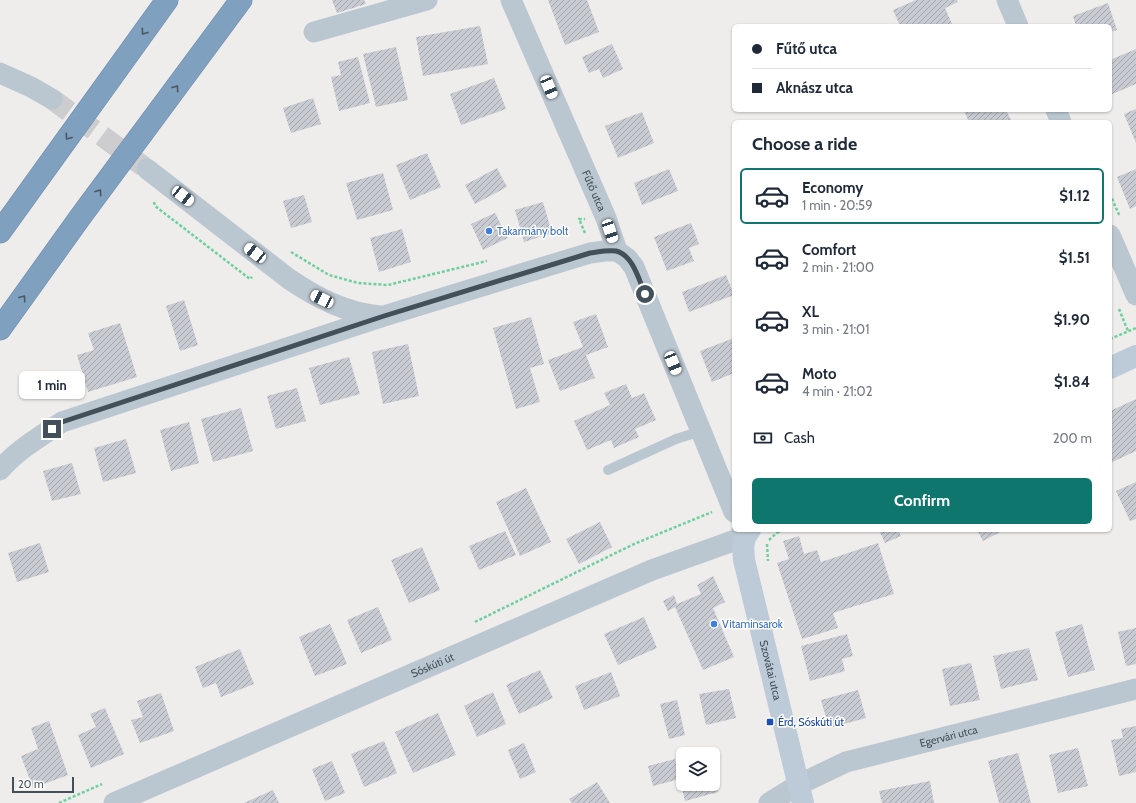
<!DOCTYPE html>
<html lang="en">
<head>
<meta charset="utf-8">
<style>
	:root { --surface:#fff; --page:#f6f6f7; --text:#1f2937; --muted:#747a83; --line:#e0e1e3; --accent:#0f766e }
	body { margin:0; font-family:Cabin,sans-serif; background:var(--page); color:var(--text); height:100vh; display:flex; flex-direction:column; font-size:15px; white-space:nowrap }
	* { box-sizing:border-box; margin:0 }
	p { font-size:13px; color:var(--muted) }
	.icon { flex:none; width:22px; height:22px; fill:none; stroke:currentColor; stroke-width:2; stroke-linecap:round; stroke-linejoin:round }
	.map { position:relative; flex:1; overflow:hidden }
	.details { position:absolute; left:732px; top:120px; width:380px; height:412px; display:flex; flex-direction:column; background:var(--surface); border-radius:6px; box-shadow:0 1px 3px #0004 }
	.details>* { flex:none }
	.banner { position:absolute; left:732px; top:24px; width:380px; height:88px; border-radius:6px; box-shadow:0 1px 3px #0004; display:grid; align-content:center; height:88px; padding:0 20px; background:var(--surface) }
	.tools { position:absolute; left:676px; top:747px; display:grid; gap:8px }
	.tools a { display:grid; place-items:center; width:44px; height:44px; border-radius:6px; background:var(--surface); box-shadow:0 1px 3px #0004; font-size:20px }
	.scale { position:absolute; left:12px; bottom:10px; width:62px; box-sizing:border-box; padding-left:4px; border:2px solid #43505a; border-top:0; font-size:11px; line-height:14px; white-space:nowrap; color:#43505a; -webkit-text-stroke:3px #fff; paint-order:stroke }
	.end { position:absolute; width:18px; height:18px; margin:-9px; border:5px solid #43505a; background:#fff; box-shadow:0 0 0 2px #fff }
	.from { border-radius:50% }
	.bubble { position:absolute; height:28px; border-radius:6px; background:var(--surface); box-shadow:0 1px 3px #0004; font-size:13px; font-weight:700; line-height:28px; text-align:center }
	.car { position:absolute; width:12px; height:24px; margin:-12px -6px; border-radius:5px; box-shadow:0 0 3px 1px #0007; background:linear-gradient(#fff 24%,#345 0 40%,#fff 0 76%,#345 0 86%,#fff 0) }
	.banner b { display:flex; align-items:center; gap:14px; height:38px; font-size:15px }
	.banner b+b { border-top:1px solid var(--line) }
	.banner i { width:10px; height:10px; background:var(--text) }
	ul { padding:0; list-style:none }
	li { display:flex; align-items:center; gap:12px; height:56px; margin:0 8px 6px; padding:0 12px; border:2px solid transparent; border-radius:6px }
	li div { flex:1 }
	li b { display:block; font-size:15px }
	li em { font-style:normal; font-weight:700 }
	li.current { border-color:var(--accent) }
	li>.icon { width:36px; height:36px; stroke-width:1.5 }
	h2 { padding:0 20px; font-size:18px; line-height:48px }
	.pay { display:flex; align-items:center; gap:10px; height:44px; padding:0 20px; font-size:15px }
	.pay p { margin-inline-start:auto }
	.primary-button { display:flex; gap:8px; margin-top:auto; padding:8px 20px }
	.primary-button a { flex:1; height:46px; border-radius:6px; background:var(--accent); color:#fff; font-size:16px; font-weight:700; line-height:46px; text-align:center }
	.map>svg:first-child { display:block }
	.building { fill:url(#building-hatch) }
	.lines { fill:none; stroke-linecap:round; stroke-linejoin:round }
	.street-tunnel { stroke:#cdcdcf; stroke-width:21; stroke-dasharray:21 10; stroke-linecap:butt }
	.highway-casing { stroke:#6b8aaa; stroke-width:23 }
	.path { stroke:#6dd09d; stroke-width:2.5; stroke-dasharray:3 2; stroke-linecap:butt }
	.lane { stroke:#bbc7d0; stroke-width:10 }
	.street { stroke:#bbc7d0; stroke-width:21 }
	.secondary { stroke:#bdcad7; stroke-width:22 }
	.highway { stroke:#80a0bf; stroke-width:22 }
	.oneway { stroke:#495864 }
	.route { stroke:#43505a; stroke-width:5 }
	.shop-dot { fill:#3f7fe0; stroke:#fff; stroke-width:1.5 }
	.transit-dot { fill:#1a4fb4; stroke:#fff; stroke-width:1.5 }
	.labels { text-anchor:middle; stroke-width:3; stroke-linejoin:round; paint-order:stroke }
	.street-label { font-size:11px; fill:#43505a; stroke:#fff }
	.shop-label { font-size:11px; fill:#366cbe; stroke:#fff; text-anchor:start }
	.transit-label { font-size:11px; fill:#164399; stroke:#fff; text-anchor:start }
</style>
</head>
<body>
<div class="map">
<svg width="1136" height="803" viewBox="0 0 1136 803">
	<defs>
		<pattern id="building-hatch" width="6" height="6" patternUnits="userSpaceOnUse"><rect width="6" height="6" fill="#c8cbd1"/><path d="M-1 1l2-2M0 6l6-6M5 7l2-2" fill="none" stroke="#a4a7ad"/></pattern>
	</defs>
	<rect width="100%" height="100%" fill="#efecec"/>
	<g class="building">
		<path d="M332 0H364L366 4 337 13Z"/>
		<path d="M548 0H587L599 32 565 45Z"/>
		<path d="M916 0H957L958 2 945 8 953 26H900L893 10Z"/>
		<path d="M1108 3 1117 30 1110 32V26H1076L1073 16Z"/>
		<path d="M480 26 488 64 423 76 416 37Z"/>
		<path d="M612 44 623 69 603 78 599 69 589 73 582 57Z"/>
		<path d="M396 47 408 100 376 107 363 54Z"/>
		<path d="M1136 49V84L1110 95V60Z"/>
		<path d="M358 57 370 103 339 111 331 77 341 75 338 62Z"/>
		<path d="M494 78 506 109 461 125 450 94Z"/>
		<path d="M313 98 321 124 291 133 283 108Z"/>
		<path d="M1136 109V143L1124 114Z"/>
		<path d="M966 110H1006L1012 122H969L964 111Z"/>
		<path d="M642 112 654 143 618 158 605 126Z"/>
		<path d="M427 153 441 187 410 200 396 165Z"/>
		<path d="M497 168 507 187 475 204 465 185Z"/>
		<path d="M669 169 678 191 642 205 634 183Z"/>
		<path d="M1136 169V206L1130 209 1117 177Z"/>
		<path d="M383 173 393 210 357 220 346 183Z"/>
		<path d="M304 195 312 222 291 228 283 201Z"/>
		<path d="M543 202 552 233 524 242 515 210Z"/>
		<path d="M495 213 508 238 483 250 471 224Z"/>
		<path d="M691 223 699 244 689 248 694 261 667 271 654 237Z"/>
		<path d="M402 229 411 262 379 272 370 238Z"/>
		<path d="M726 275 734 295 689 312 682 292Z"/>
		<path d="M184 300 198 345 180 351 166 306Z"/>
		<path d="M596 314 608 347 586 355 595 378 560 391 548 360 583 347 573 322Z"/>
		<path d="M531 317 544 364 530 368 540 402 516 409 493 328Z"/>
		<path d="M120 323 137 377 88 392 77 355 94 350 88 333Z"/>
		<path d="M734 338V373L712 382 700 351Z"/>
		<path d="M408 344 419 396 383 404 372 352Z"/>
		<path d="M349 357 360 394 320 405 309 368Z"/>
		<path d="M626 384 632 398 644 393 656 420 635 429 639 437 614 448 611 440 587 450 574 421 610 405 604 393Z"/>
		<path d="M297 388 306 421 276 429 267 396Z"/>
		<path d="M1136 399V451L1110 463V411Z"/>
		<path d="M241 408 253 451 213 462 201 419Z"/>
		<path d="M189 422 199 463 171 471 160 430Z"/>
		<path d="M126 439 136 473 103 482 94 448Z"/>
		<path d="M72 463 81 494 52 501 43 471Z"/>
		<path d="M1136 482V519L1130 521 1116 491Z"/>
		<path d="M526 488 551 542 520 556 496 502Z"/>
		<path d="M600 522 612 547 579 564 566 539Z"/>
		<path d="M879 530H898L901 536 885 543Z"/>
		<path d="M977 530H1004L983 541Z"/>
		<path d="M505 531 516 555 479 570 469 546Z"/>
		<path d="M799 536 804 554 817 550 821 562 878 543 894 594 833 613 838 628 802 639 777 563 789 559 783 541Z"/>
		<path d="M40 543 49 572 17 582 8 553Z"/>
		<path d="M422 547 440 590 409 603 391 560Z"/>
		<path d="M713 576 725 602 713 608 734 657 703 670 675 607 668 611 663 601 674 595 677 604 701 594 697 585Z"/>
		<path d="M378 607 392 640 361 653 347 620Z"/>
		<path d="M644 617 657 648 618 665 604 634Z"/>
		<path d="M330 624 347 664 315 676 299 637Z"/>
		<path d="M1082 624 1095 670 1068 677 1055 632Z"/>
		<path d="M1136 628V664L1126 666 1118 632Z"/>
		<path d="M847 634 853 656 842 659 845 671 810 681 801 646Z"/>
		<path d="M1029 648 1038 680 1001 689 993 656Z"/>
		<path d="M240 649 254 684 221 697 216 683 203 688 195 667Z"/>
		<path d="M971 663 980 700 950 706 942 669Z"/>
		<path d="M540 670 553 698 519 714 506 685Z"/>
		<path d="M611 672 620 696 584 710 575 686Z"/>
		<path d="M729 689 736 718 706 725 699 694Z"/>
		<path d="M858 690 866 718 829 728 821 700Z"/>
		<path d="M493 692 506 724 477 737 464 706Z"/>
		<path d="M161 693 174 731 140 743 131 720 143 717 137 701Z"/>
		<path d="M677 700 685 735 669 739 660 704Z"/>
		<path d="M105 708 124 754 91 768 78 735 96 727 90 714Z"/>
		<path d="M438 713 456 755 413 773 395 732Z"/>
		<path d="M49 721 68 775 33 788 21 756 38 749 31 728Z"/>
		<path d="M1136 726V772L1119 776 1111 740 1123 738 1121 729Z"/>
		<path d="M384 741 397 773 364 787 351 754Z"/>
		<path d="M524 743 536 772 520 779 508 750Z"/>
		<path d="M1078 748 1088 786 1058 793 1049 755Z"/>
		<path d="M1018 753 1031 803H999L988 761Z"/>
		<path d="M675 759 677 770 683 769V784H713L714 774 718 792 685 801 680 779 653 786 648 766Z"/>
		<path d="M332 761 345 793 325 801 312 769Z"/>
		<path d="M930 781 934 803H882L879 791Z"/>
		<path d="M597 782 610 803H572L569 799Z"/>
		<path d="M273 790 279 803H244Z"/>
	</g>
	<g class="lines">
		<path class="street-tunnel" d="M52 99 147 169"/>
		<g class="highway-casing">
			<g id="highway">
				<path d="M0 232 167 0"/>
				<path d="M0 329 81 216 241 0"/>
			</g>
		</g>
		<g class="path">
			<path d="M1110 194 1120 217"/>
			<path d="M154 202 155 206 250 279 252 277"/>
			<path d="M585 233 579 219H585"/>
			<path d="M291 252 329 275 358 283 388 285 487 261"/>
			<path d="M1119 309 1128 331"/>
			<path d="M1110 339 1136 328"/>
			<path d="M778 532 783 530"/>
			<path d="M769 540 778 532 777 530"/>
			<path d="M767 544 768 561"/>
			<path d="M475 622 634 544 712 512"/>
			<path d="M59 803 102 784"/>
		</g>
		<path class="lane" d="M608 470 676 439 701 431"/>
		<g class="street">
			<path id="s1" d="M511 0 606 218 617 251 627 258 634 267 734 512"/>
			<path d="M1007 0 1018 26"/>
			<path d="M314 32 427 0"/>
			<path d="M0 73 31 87 52 99"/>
			<path d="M1056 110 1061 122"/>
			<path d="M147 169 289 279C317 298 346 313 380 316"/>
			<path d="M1110 235 1136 295"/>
			<path d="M0 470C17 450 41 436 62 422L384 316 590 253 605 251H617"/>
			<path id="s2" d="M114 803 652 570 744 537 742 530"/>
			<path id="s3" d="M769 803 798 785 846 762 1136 689"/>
		</g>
		<g class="secondary">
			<path d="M1110 368 1136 356"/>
			<path id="s4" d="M750 530C742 539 743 548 744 560L803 803"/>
		</g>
		<use href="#highway" class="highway"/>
	</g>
	<defs><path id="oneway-chevron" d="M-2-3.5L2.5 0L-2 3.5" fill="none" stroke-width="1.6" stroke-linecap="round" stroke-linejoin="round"/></defs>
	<g class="oneway">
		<use href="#oneway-chevron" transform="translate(144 32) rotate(126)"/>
		<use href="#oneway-chevron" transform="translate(176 88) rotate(-54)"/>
		<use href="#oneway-chevron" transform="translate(68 137) rotate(126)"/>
		<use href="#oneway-chevron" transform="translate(99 192) rotate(-54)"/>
		<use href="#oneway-chevron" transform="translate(23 298) rotate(-54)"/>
	</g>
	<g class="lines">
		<path class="route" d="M52 429 62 422 384 316 590 253C598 252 607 250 616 251 633 255 639 280 645 294"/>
	</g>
	<g class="shop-dot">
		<circle cx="489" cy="231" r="4"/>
		<circle cx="714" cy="624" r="4"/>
	</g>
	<rect class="transit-dot" x="766" y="718" width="8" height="8" rx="2"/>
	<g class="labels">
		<g class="street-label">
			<text dy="4" stroke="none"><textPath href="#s1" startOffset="208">Fűtő utca</textPath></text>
			<text dy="4" stroke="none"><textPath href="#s2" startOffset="347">Sóskúti út</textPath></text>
			<text dy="4" stroke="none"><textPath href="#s4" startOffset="145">Szovátai utca</textPath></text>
			<text dy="4" stroke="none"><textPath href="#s3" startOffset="193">Egervári utca</textPath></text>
		</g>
		<g class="shop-label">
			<text x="497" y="235">Takarmány bolt</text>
			<text x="722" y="628">Vitaminsarok</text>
		</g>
		<g class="transit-label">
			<text x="778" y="726">Érd, Sóskúti út</text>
		</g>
	</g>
</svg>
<div class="tools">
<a><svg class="icon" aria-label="layers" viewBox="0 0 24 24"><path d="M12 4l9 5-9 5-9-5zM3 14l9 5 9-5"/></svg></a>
</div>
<div class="scale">20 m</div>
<i class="end from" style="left:645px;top:294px"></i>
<i class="end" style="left:52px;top:429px"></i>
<div class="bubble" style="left:19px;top:371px;width:66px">1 min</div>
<i class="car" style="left:549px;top:87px;rotate:157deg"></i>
<i class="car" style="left:183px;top:196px;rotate:128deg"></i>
<i class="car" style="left:610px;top:231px;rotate:161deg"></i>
<i class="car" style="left:255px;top:253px;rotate:308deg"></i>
<i class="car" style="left:322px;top:299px;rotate:296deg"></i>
<i class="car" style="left:673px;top:363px;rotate:158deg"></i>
<div class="banner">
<b><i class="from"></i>Fűtő utca</b>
<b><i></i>Aknász utca</b>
</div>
<section class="details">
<h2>Choose a ride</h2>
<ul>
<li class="current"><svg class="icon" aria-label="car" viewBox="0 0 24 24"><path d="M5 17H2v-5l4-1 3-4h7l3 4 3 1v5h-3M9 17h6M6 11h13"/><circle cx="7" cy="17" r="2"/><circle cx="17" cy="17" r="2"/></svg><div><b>Economy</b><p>1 min · 20:59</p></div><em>$1.12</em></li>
<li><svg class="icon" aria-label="car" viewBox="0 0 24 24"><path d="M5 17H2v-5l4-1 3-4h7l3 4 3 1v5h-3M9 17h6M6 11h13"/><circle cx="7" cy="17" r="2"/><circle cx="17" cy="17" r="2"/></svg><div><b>Comfort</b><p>2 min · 21:00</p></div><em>$1.51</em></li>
<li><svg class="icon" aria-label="car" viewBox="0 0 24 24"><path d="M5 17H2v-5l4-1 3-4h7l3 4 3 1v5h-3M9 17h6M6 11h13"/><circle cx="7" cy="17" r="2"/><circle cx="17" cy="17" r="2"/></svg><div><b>XL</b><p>3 min · 21:01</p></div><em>$1.90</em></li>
<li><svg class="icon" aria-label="car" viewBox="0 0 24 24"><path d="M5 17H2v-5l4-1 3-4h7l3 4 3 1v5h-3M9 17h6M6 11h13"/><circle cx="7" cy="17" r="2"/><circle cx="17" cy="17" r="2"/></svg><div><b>Moto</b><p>4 min · 21:02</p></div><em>$1.84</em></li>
</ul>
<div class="pay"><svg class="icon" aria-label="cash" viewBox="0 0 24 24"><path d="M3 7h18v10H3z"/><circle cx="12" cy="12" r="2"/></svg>Cash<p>200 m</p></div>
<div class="primary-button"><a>Confirm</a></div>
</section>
</div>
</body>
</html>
